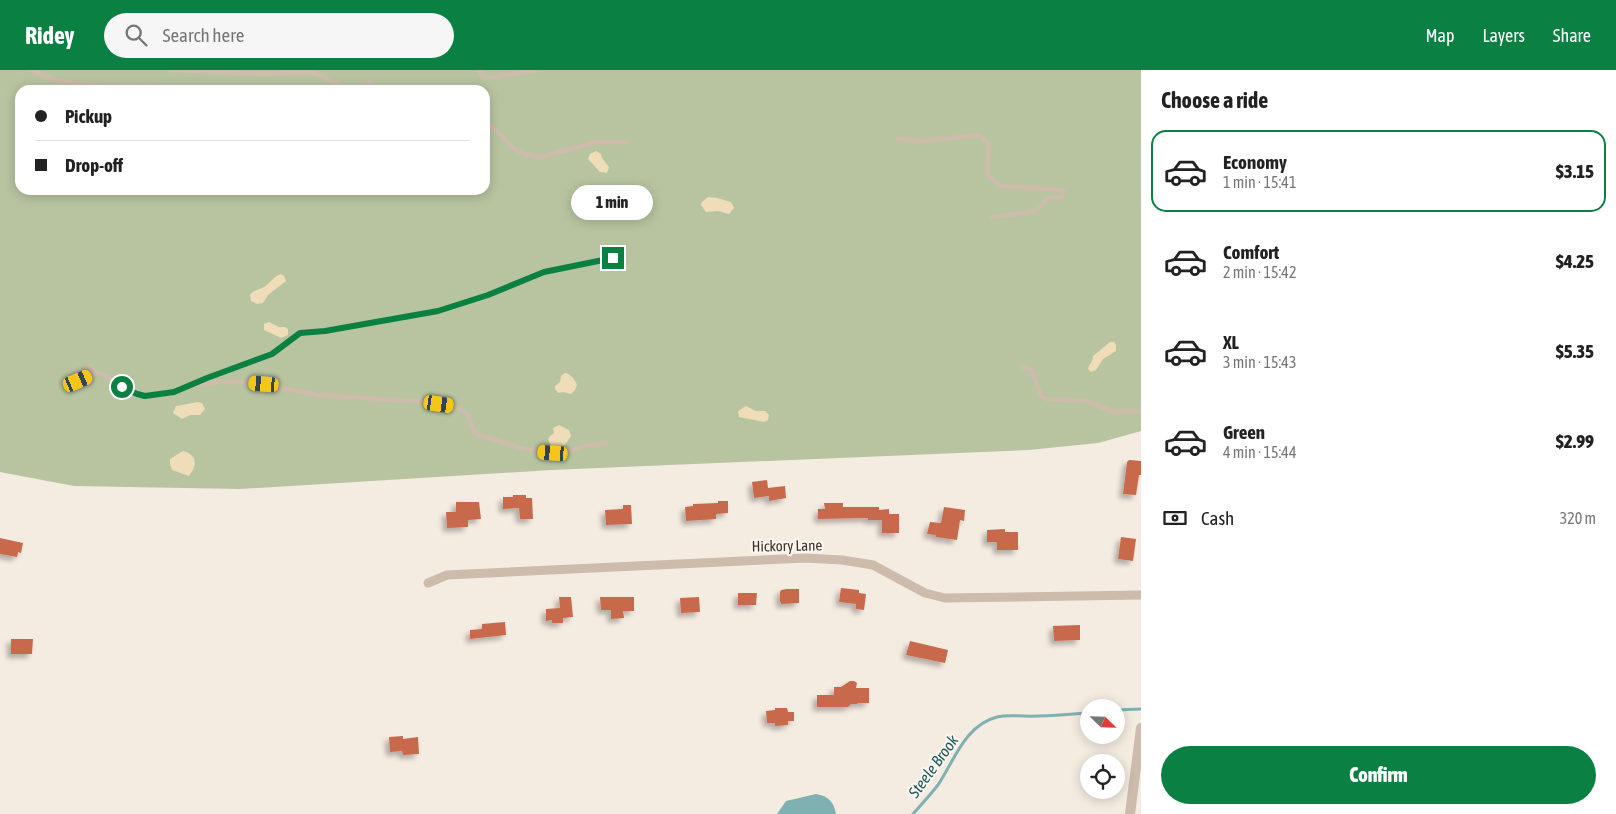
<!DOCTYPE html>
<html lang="en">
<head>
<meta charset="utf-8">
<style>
	:root { --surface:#fff; --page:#f6f6f6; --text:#222; --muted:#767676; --line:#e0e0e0; --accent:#0b8043 }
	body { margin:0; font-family:"Asap Condensed",sans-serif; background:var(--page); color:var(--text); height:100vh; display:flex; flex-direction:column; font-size:19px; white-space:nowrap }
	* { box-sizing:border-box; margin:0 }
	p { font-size:16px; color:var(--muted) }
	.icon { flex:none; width:28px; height:28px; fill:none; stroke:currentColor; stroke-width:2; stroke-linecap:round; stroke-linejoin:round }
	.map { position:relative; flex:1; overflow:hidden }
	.panel { display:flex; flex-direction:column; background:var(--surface); width:475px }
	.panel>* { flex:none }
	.guide { position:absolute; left:15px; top:15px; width:475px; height:110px; border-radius:15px; box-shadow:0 2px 12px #0003; display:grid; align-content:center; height:110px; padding:0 20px; background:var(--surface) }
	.needle { width:32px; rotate:113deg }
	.fabs { position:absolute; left:1080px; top:629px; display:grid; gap:10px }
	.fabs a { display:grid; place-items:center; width:45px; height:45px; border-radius:50%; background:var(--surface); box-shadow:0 2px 12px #0003; font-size:25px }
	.end { position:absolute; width:22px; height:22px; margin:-11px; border:6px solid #0b8043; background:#fff; box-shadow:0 0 0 2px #fff }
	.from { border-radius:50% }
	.bubble { position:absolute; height:35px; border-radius:18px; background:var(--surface); box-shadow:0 2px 12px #0003; font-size:16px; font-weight:800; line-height:35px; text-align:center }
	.car { position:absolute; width:15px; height:30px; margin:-15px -8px; border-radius:6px; box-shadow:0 0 4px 1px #0007; background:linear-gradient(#f5c518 24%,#345 0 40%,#f5c518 0 76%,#345 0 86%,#f5c518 0) }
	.guide b { display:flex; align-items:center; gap:18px; height:48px; font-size:19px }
	.guide b+b { border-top:1px solid var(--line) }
	.guide i { width:12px; height:12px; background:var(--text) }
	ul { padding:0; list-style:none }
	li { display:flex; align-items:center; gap:15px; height:82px; margin:0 10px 8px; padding:0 10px; border:2px solid transparent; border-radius:15px }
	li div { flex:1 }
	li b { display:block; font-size:19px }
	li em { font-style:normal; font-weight:800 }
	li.active { border-color:var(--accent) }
	li>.icon { width:45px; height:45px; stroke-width:1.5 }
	h2 { padding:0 20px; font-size:22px; line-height:60px }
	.pay { display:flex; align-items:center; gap:12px; height:55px; padding:0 20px; font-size:19px }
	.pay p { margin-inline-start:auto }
	.cta { display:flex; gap:10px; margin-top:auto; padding:10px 20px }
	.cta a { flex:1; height:58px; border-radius:30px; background:var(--accent); color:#fff; font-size:20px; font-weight:800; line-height:58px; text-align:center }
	header { display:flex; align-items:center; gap:30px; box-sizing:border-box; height:70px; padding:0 25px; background:var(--accent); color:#fff }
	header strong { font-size:24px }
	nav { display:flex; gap:28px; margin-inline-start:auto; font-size:18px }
	.search { width:350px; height:45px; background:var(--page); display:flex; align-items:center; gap:12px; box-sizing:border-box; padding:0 18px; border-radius:28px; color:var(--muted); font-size:19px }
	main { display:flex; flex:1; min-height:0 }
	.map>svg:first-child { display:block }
	.green { fill:#b8c4a0; fill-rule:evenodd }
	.sand { fill:#efdcb8 }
	.water { fill:#7fb0b2 }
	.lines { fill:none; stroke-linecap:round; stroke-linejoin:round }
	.stream { stroke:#7fb0b2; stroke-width:3 }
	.building { fill:#c8694b; filter:url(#shadow) }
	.service { stroke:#cdbbac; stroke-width:4.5 }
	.minor { stroke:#cdbbac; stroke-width:9 }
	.tertiary { stroke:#cdbbac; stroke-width:10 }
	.route { stroke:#0b8043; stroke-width:6 }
	.labels { text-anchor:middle; stroke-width:4.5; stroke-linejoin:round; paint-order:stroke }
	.street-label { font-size:15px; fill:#3b302b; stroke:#fbf5ee }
	.water-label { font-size:16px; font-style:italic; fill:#1f5a5e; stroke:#fbf5ee }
</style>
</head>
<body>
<header>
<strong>Ridey</strong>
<div class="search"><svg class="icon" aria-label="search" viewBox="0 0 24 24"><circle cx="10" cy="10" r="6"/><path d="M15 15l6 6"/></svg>Search here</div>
<nav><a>Map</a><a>Layers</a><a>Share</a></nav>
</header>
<main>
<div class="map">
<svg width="1141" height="744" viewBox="0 0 1141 744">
	<defs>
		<filter id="shadow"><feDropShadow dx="-4" dy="4" stdDeviation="2.5" flood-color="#0004"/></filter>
	</defs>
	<rect width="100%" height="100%" fill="#f4ebe1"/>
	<path class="green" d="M0 0H1141V361L1098 373 1029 380 551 400 240 419 74 416 0 402ZM20 20H485V120H20Z"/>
	<g class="sand">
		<path d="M596 81 601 84 602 88 609 97 607 103 600 102 588 89 590 84Z"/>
		<path d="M605 122 608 124V129C601 138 598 148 585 148L583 144 586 139 594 133 600 123Z"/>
		<path d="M708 127C717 127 723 130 731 132L734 138 729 144 718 141 706 142 701 135 702 132Z"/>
		<path d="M281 204 284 206 286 211 268 225 263 233 257 234 251 231 250 225C254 220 258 220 264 217 270 213 274 206 281 204Z"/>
		<path d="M269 252 279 257H285L288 259V265L281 268 264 260V254Z"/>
		<path d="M1110 272H1114L1116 275V281L1103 289 1096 300 1091 302 1088 299C1089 294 1093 292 1093 286Z"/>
		<path d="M565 303C571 304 575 310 577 315L575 320 571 324 563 322 558 323 555 319V316L560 312 561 306Z"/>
		<path d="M198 332 202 333 205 339 200 345H190L182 349 173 343 176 336Z"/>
		<path d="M746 336 756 341H765L769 345 768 350 764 352 739 347 738 341Z"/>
		<path d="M559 355 569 360 571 366 565 375 555 378 550 374 548 369 550 366 554 363 553 358Z"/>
		<path d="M183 381C198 385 197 396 189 406L172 400 170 394V389Z"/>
	</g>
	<path class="water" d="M816 724C828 726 834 732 836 744H777L786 731Z"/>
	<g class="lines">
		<g class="stream">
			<path d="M1116 640 1141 639"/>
			<path d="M913 744C921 735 930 725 938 715 954 691 965 655 997 647 1006 645 1014 646 1024 646 1045 647 1067 644 1089 643"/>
		</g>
	</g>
	<g class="building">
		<path d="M1129 390 1141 391V405H1139L1136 425 1123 424 1127 392Z"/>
		<path d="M767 410 768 418 785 416 786 428 769 431V426L754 428 752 412Z"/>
		<path d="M513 425H526V428H532L533 449H520L519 438 503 439V427H513Z"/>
		<path d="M718 431H728V443L716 444V449L686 451 685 437 693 436V434L718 433Z"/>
		<path d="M456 432H479L481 449 468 450V457L447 458 446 442H456Z"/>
		<path d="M824 433H843V437H879V440L889 439V444H899V463H882V450H868V448L818 449V439H825Z"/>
		<path d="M623 435H631L632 454 606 455 605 440 623 439Z"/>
		<path d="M944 437 965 440 964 451 960 450 957 470 936 467V465L927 464 930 452 941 453Z"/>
		<path d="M1005 459V462H1018V480H997V472H987V460Z"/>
		<path d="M1121 467 1136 469 1133 491 1118 489Z"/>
		<path d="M0 468 23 473 21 483 18 482 17 487 0 484Z"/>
		<path d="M841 518 859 520V523L866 524 864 540 856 539V534L839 532Z"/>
		<path d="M787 519H799V533L781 534V532H780V522L781 520Z"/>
		<path d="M738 523H757L756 535H738Z"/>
		<path d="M559 527H571L573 547 563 548V553H552V550L546 551V539L560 538Z"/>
		<path d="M600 527H634V541H623L624 548 611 549V540H601Z"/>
		<path d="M699 527 700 542 681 543 680 528Z"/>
		<path d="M505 552 506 565 470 569V560L482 559V554Z"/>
		<path d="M1080 555V570L1054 571 1053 556Z"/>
		<path d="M11 569H33L32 584H11Z"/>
		<path d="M910 571 948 580 945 593 906 585Z"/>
		<path d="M850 611H854L857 613 856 618H869V633H857L858 634H851L848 637H817V625H834V617H841Z"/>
		<path d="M775 638H787L788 642H794V651H788V655L775 656V653H767L766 641 775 640Z"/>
		<path d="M403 666V669L418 667 419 684 403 685 402 681 390 682 389 667Z"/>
	</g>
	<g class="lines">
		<g class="service">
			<path d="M32 0C59 17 104 16 135 16 150 16 164 14 178 20"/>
			<path d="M171 0 264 4 311 2 345 17 355 18 371 12"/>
			<path d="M480 0 481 5 487 8 535 1"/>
			<path d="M485 52C510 67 505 84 541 87L596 72H627"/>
			<path d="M897 69 925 71 980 65 989 75 987 103 989 107 1001 116 1063 120 1062 127C1041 126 1050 132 1036 140 1028 144 1002 145 992 147"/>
			<path d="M1022 297 1032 300 1041 326 1047 329 1085 331 1115 342 1141 341"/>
			<path d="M96 303 78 311 75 304 90 297 96 303 105 305 130 321 145 326 162 325 190 316 218 312H242L264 314 317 325 428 332 450 335 458 338 468 345 475 363 479 365 524 379 553 383H566L583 376 607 373"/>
			<path d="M194 313 207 307 272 284 300 263 325 261 438 241 488 225 544 202 613 188"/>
		</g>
		<path class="minor" d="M428 513 447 505 805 488 842 490 873 495 925 523 945 528 1141 525"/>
		<path class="tertiary" d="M1130 744 1141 658"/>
	</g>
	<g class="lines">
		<path class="route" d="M122 317 137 324 145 326 174 322 207 308 272 284 300 263 325 261 438 241 488 225 544 202 613 188"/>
	</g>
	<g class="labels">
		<g class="street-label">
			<text transform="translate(787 476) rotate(-1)" y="5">Hickory Lane</text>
		</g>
		<g class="water-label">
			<text transform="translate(933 696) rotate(-54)" y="6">Steele Brook</text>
		</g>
	</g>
</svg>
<div class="fabs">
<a><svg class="needle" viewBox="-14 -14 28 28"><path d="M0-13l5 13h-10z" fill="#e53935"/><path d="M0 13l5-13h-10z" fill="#767676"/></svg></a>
<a><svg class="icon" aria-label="locate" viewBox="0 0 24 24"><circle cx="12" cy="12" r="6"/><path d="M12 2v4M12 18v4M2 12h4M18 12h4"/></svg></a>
</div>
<i class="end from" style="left:122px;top:317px"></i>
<i class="end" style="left:613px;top:188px"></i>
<div class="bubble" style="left:571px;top:115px;width:82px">1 min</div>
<i class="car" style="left:78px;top:311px;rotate:67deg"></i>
<i class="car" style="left:264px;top:314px;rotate:275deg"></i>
<i class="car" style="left:439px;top:334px;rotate:98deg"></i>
<i class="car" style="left:553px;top:383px;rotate:274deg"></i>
<div class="guide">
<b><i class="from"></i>Pickup</b>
<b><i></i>Drop-off</b>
</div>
</div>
<section class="panel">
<h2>Choose a ride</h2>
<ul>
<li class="active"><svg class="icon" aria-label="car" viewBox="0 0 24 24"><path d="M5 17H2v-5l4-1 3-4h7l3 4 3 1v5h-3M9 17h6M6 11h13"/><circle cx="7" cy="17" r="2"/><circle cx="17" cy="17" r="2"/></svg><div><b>Economy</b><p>1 min · 15:41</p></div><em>$3.15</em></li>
<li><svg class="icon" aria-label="car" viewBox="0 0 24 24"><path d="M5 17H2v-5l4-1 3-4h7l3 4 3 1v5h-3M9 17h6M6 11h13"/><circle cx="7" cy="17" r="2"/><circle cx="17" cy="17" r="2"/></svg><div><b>Comfort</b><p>2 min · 15:42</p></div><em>$4.25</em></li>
<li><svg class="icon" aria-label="car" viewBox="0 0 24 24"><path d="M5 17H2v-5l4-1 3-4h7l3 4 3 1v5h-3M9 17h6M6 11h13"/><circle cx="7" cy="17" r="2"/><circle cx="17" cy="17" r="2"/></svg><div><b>XL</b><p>3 min · 15:43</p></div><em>$5.35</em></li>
<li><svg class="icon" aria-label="car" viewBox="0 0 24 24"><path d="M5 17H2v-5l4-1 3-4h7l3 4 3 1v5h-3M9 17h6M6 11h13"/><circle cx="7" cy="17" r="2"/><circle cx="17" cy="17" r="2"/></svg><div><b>Green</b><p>4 min · 15:44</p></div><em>$2.99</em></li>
</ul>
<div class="pay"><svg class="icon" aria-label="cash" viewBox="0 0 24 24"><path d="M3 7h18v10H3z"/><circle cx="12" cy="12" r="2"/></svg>Cash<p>320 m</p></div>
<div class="cta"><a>Confirm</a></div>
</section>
</main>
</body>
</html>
